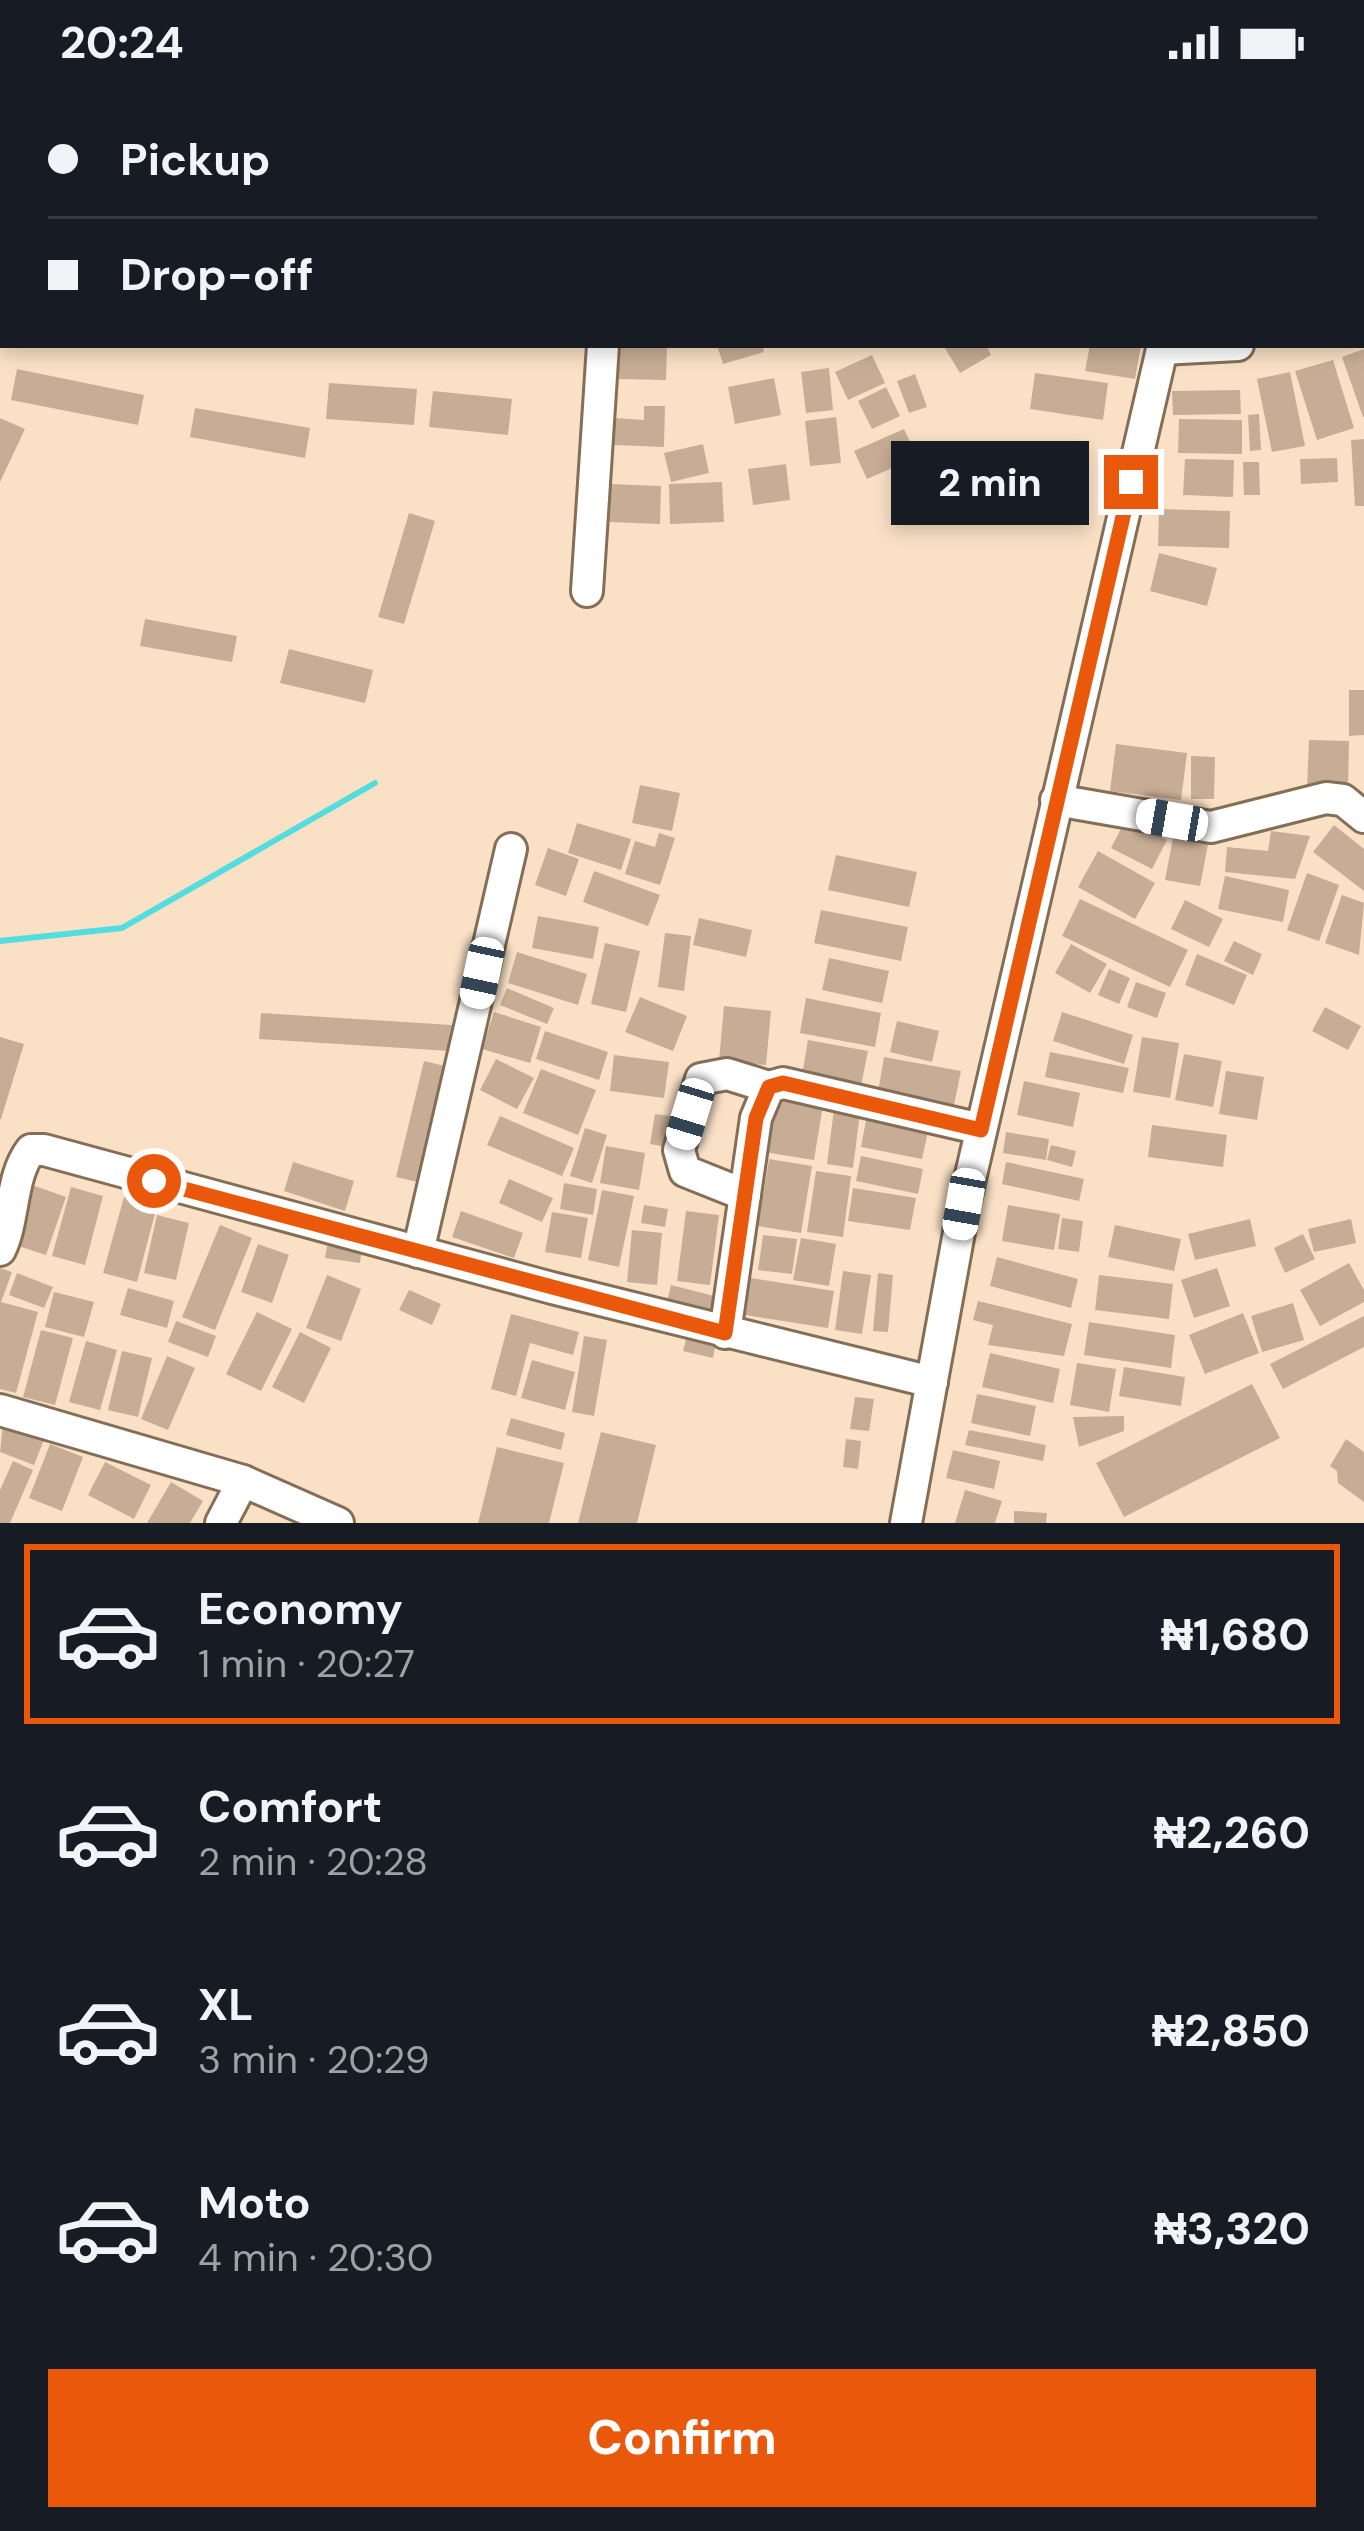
<!DOCTYPE html>
<html lang="en">
<head>
<meta charset="utf-8">
<style>
	:root { --surface:#171b24; --page:#242831; --text:#f1f3f6; --muted:#9ea1a6; --line:#363941; --accent:#ea580c }
	body { margin:0; font-family:"DM Sans",sans-serif; background:var(--page); color:var(--text); height:100vh; display:flex; flex-direction:column; font-size:45px; white-space:nowrap }
	* { box-sizing:border-box; margin:0 }
	p { font-size:39px; color:var(--muted) }
	.icon { flex:none; width:66px; height:66px; fill:none; stroke:currentColor; stroke-width:2; stroke-linecap:round; stroke-linejoin:round }
	.map { position:relative; height:1439px; overflow:hidden }
	.drawer { display:flex; flex-direction:column; background:var(--surface); flex:1 }
	.drawer>* { flex:none }
	.hud { position:absolute; left:0px; top:0px; width:1365px; height:264px; box-shadow:0 6px 18px #0003; display:grid; align-content:center; height:264px; padding:0 48px; background:var(--surface) }
	.end { position:absolute; width:54px; height:54px; margin:-27px; border:15px solid #ea580c; background:#fff; box-shadow:0 0 0 6px #fff }
	.from { border-radius:50% }
	.bubble { position:absolute; height:84px; border-radius:0px; background:var(--surface); box-shadow:0 6px 18px #0003; font-size:39px; font-weight:800; line-height:84px; text-align:center }
	.car { position:absolute; width:36px; height:72px; margin:-36px -18px; border-radius:15px; box-shadow:0 0 9px 3px #0007; background:linear-gradient(#fff 24%,#345 0 40%,#fff 0 76%,#345 0 86%,#fff 0) }
	.hud b { display:flex; align-items:center; gap:42px; height:114px; font-size:45px }
	.hud b+b { border-top:3px solid var(--line) }
	.hud i { width:30px; height:30px; background:var(--text) }
	ul { padding:21px 0 0; list-style:none }
	li { display:flex; align-items:center; gap:36px; height:180px; margin:0 24px 18px; padding:0 24px; border:6px solid transparent; border-radius:0px }
	li div { flex:1 }
	li b { display:block; font-size:45px }
	li em { font-style:normal; font-weight:800 }
	li.selected { border-color:var(--accent) }
	li>.icon { width:108px; height:108px; stroke-width:1.5 }
	.button { display:flex; gap:24px; margin-top:auto; padding:24px 48px }
	.button a { flex:1; height:138px; border-radius:0px; background:var(--accent); color:#fff; font-size:48px; font-weight:800; line-height:138px; text-align:center }
	.status { display:flex; justify-content:space-between; align-items:center; height:84px; padding:0 60px; background:var(--surface); direction:ltr }
	.status svg { height:33px; fill:currentColor }
	.map>svg:first-child { display:block }
	.lines { fill:none; stroke-linecap:round; stroke-linejoin:round }
	.stream { stroke:#53dddf; stroke-width:6 }
	.building { fill:#c8ad96 }
	.minor-casing { stroke:#846e56; stroke-width:36 }
	.minor { stroke:#fff; stroke-width:30 }
	.route { stroke:#ea580c; stroke-width:15 }
</style>
</head>
<body>
<div class="status"><b>20:24</b><svg viewBox="0 0 49 12"><path d="M0 12V9h3v3zM5 12V6h3v6zM10 12V3h3v9zM15 12V0h3v12zM26 1h20v11H26zM47 4h2v5h-2z"/></svg></div>
<div class="map">
<svg width="1364" height="1439" viewBox="0 0 1364 1439">
	<rect width="100%" height="100%" fill="#fae1c6"/>
	<g class="lines">
		<path class="stream" d="M0 857 122 844 375 699"/>
	</g>
	<g class="building">
		<path d="M717 261H762L764 268 723 280Z"/>
		<path d="M943 261H986L991 271 960 289Z"/>
		<path d="M1090 261H1141L1135 295 1085 287Z"/>
		<path d="M617 262 667 263 666 296 616 295Z"/>
		<path d="M1364 265V333H1363L1342 273Z"/>
		<path d="M872 271 885 299 848 316 835 288Z"/>
		<path d="M1333 276 1354 344 1317 356 1295 287Z"/>
		<path d="M829 284 833 326 806 329 801 288Z"/>
		<path d="M17 285 144 311 138 341 11 316Z"/>
		<path d="M1290 288 1305 362 1272 368 1257 295Z"/>
		<path d="M1035 289 1108 299 1103 336 1030 325Z"/>
		<path d="M915 290 927 323 909 329 897 297Z"/>
		<path d="M774 294 781 331 735 340 728 303Z"/>
		<path d="M329 299 417 305 414 341 326 335Z"/>
		<path d="M886 303 900 332 872 345 858 317Z"/>
		<path d="M1240 306 1241 330 1173 331 1172 307Z"/>
		<path d="M433 307 512 315 508 351 429 343Z"/>
		<path d="M644 322H665L664 363 614 361 615 334 644 336Z"/>
		<path d="M195 324 310 344 305 374 190 353Z"/>
		<path d="M1259 330 1261 366 1250 367 1248 331Z"/>
		<path d="M836 333 841 379 810 382 805 337Z"/>
		<path d="M0 334 25 345 0 398Z"/>
		<path d="M1179 335 1242 336V370L1178 369Z"/>
		<path d="M904 345 917 373 867 395 854 367Z"/>
		<path d="M1364 355V422H1355L1351 356Z"/>
		<path d="M703 360 709 389 671 398 664 369Z"/>
		<path d="M1337 374 1338 398 1301 400 1300 375Z"/>
		<path d="M1185 375 1234 376 1233 413 1183 411Z"/>
		<path d="M1243 378H1259L1260 411H1244Z"/>
		<path d="M786 380 790 416 753 421 748 385Z"/>
		<path d="M722 398 724 438 670 440 669 400Z"/>
		<path d="M610 400 661 402 660 440 609 438Z"/>
		<path d="M1159 425 1230 427 1229 464 1158 462Z"/>
		<path d="M409 429 435 437 404 540 378 533Z"/>
		<path d="M1159 469 1217 484 1207 522 1150 507Z"/>
		<path d="M145 535 237 552 232 578 140 562Z"/>
		<path d="M289 565 373 586 365 619 280 599Z"/>
		<path d="M1349 606H1364V651L1349 652Z"/>
		<path d="M1309 656 1349 657 1348 706 1307 705Z"/>
		<path d="M1116 660 1187 669 1181 716 1110 707Z"/>
		<path d="M1191 672 1215 673 1214 715H1191Z"/>
		<path d="M640 701 680 709 672 747 632 739Z"/>
		<path d="M1126 735 1167 756 1152 785 1111 764Z"/>
		<path d="M577 739 631 755 621 786 568 769Z"/>
		<path d="M1334 741 1364 765V807L1313 768Z"/>
		<path d="M1271 747 1310 752 1295 795 1225 788 1227 763 1268 767Z"/>
		<path d="M659 749 675 754 660 801 625 790 635 757 655 763Z"/>
		<path d="M1174 749 1209 755 1200 802 1165 796Z"/>
		<path d="M548 764 579 775 566 812 535 801Z"/>
		<path d="M1098 767 1155 799 1135 835 1078 803Z"/>
		<path d="M836 771 917 788 909 823 828 806Z"/>
		<path d="M594 787 660 811 648 842 583 818Z"/>
		<path d="M1307 789 1339 801 1319 857 1287 846Z"/>
		<path d="M1225 792 1289 806 1283 838 1218 825Z"/>
		<path d="M1342 811 1364 819 1359 871 1325 859Z"/>
		<path d="M1080 815 1188 866 1170 903 1062 852Z"/>
		<path d="M1185 816 1223 835 1209 863 1171 845Z"/>
		<path d="M821 826 908 843 901 877 814 859Z"/>
		<path d="M538 832 599 843 593 875 532 864Z"/>
		<path d="M699 834 752 846 746 873 693 861Z"/>
		<path d="M665 849 691 852 684 907 658 903Z"/>
		<path d="M1234 857 1262 870 1253 891 1224 877Z"/>
		<path d="M605 859 640 867 626 928 591 920Z"/>
		<path d="M1071 860 1107 880 1090 909 1055 889Z"/>
		<path d="M517 868 587 890 578 921 508 899Z"/>
		<path d="M1197 870 1247 891 1234 921 1185 901Z"/>
		<path d="M829 874 889 887 882 919 822 906Z"/>
		<path d="M1109 885 1130 894 1119 920 1098 911Z"/>
		<path d="M1136 898 1166 909 1157 934 1127 923Z"/>
		<path d="M507 904 554 924 547 940 500 921Z"/>
		<path d="M640 913 687 932 673 967 625 948Z"/>
		<path d="M806 914 881 929 875 963 800 949Z"/>
		<path d="M724 922 771 927 766 981 719 977Z"/>
		<path d="M1325 923 1361 942 1348 966 1312 947Z"/>
		<path d="M494 928 541 943 530 979 482 965Z"/>
		<path d="M1062 928 1133 951 1124 980 1053 957Z"/>
		<path d="M261 929 452 941 450 967 259 955Z"/>
		<path d="M897 937 939 947 932 978 890 968Z"/>
		<path d="M545 947 608 968 599 996 536 975Z"/>
		<path d="M0 953 24 960 1 1035H0Z"/>
		<path d="M1142 953 1179 959 1170 1014 1133 1008Z"/>
		<path d="M808 956 868 967 860 1007 801 997Z"/>
		<path d="M1050 968 1129 984 1123 1009 1045 993Z"/>
		<path d="M1184 970 1222 977 1213 1023 1175 1016Z"/>
		<path d="M614 971 669 978 664 1014 610 1007Z"/>
		<path d="M884 973 961 987 954 1021 878 1008Z"/>
		<path d="M496 975 534 994 517 1025 480 1006Z"/>
		<path d="M424 977 449 983 422 1099 396 1093Z"/>
		<path d="M541 985 596 1006 578 1051 523 1029Z"/>
		<path d="M1226 987 1264 993 1257 1036 1219 1030Z"/>
		<path d="M1024 997 1080 1009 1073 1043 1017 1031Z"/>
		<path d="M773 1013 823 1021 814 1076 764 1068Z"/>
		<path d="M834 1025 860 1029 853 1084 827 1080Z"/>
		<path d="M655 1030 677 1033 672 1064 650 1060Z"/>
		<path d="M867 1031 929 1043 922 1075 861 1063Z"/>
		<path d="M500 1032 574 1064 562 1092 487 1061Z"/>
		<path d="M1152 1041 1227 1051 1223 1083 1148 1073Z"/>
		<path d="M585 1044 607 1051 592 1099 570 1092Z"/>
		<path d="M1006 1048 1049 1055 1046 1076 1003 1069Z"/>
		<path d="M1051 1061 1076 1067 1072 1083 1047 1076Z"/>
		<path d="M606 1062 645 1069 639 1106 600 1099Z"/>
		<path d="M861 1072 923 1085 918 1110 856 1097Z"/>
		<path d="M769 1075 812 1082 801 1149 758 1142Z"/>
		<path d="M293 1078 354 1097 345 1127 284 1107Z"/>
		<path d="M1006 1078 1084 1095 1079 1117 1002 1100Z"/>
		<path d="M816 1087 851 1092 843 1153 807 1148Z"/>
		<path d="M509 1095 553 1114 542 1138 499 1119Z"/>
		<path d="M564 1099 597 1105 593 1131 560 1125Z"/>
		<path d="M32 1101 66 1113 46 1171 12 1160Z"/>
		<path d="M71 1103 103 1112 85 1181 52 1172Z"/>
		<path d="M853 1104 916 1114 910 1146 848 1137Z"/>
		<path d="M602 1106 634 1112 619 1183 588 1176Z"/>
		<path d="M124 1113 157 1122 137 1198 103 1189Z"/>
		<path d="M644 1121 668 1125 665 1143 641 1139Z"/>
		<path d="M1008 1121 1060 1130 1054 1166 1002 1157Z"/>
		<path d="M461 1127 523 1149 514 1174 452 1153Z"/>
		<path d="M686 1127 719 1131 710 1201 677 1197Z"/>
		<path d="M552 1128 588 1134 581 1174 545 1168Z"/>
		<path d="M157 1131 189 1139 176 1196 144 1189Z"/>
		<path d="M1062 1134 1083 1137 1079 1168 1058 1165Z"/>
		<path d="M1250 1135 1256 1162 1195 1176 1188 1150Z"/>
		<path d="M1351 1135 1356 1159 1314 1168 1308 1145Z"/>
		<path d="M220 1141 252 1154 215 1246 182 1233Z"/>
		<path d="M1115 1141 1181 1155 1174 1187 1108 1173Z"/>
		<path d="M632 1146 662 1149 657 1201 627 1198Z"/>
		<path d="M1303 1150 1315 1175 1285 1189 1274 1164Z"/>
		<path d="M763 1151 797 1155 792 1190 758 1186Z"/>
		<path d="M801 1154 836 1160 829 1202 793 1196Z"/>
		<path d="M328 1157 362 1162 360 1179 325 1174Z"/>
		<path d="M258 1160 289 1171 272 1219 241 1208Z"/>
		<path d="M997 1173 1078 1195 1071 1224 990 1202Z"/>
		<path d="M1349 1179 1364 1206V1218L1320 1242 1300 1206Z"/>
		<path d="M0 1184 12 1188 1 1218 38 1228 16 1309 0 1305Z"/>
		<path d="M1217 1184 1230 1222 1194 1234 1181 1196Z"/>
		<path d="M843 1187 871 1191 862 1250 835 1246Z"/>
		<path d="M17 1189 53 1203 44 1224 9 1211Z"/>
		<path d="M878 1189 893 1191 888 1248 873 1247Z"/>
		<path d="M327 1191 361 1205 341 1257 306 1244Z"/>
		<path d="M1099 1191 1173 1200 1169 1235 1095 1226Z"/>
		<path d="M751 1194 834 1207 828 1244 745 1231Z"/>
		<path d="M671 1201 718 1213 713 1233 666 1222Z"/>
		<path d="M128 1204 174 1217 167 1244 120 1231Z"/>
		<path d="M409 1206 441 1220 432 1241 399 1226Z"/>
		<path d="M54 1208 94 1218 84 1253 45 1243Z"/>
		<path d="M978 1217 1072 1240 1064 1272 988 1261 993 1241 973 1236Z"/>
		<path d="M1293 1219 1304 1256 1262 1268 1251 1232Z"/>
		<path d="M257 1228 292 1245 261 1307 226 1290Z"/>
		<path d="M1243 1229 1259 1269 1205 1290 1189 1251Z"/>
		<path d="M511 1230 579 1248 573 1271 530 1259 516 1312 491 1305Z"/>
		<path d="M1364 1232V1263L1283 1305 1270 1280Z"/>
		<path d="M176 1237 216 1252 208 1273 168 1258Z"/>
		<path d="M1089 1238 1175 1251 1171 1284 1084 1271Z"/>
		<path d="M41 1246 73 1254 55 1321 23 1313Z"/>
		<path d="M300 1248 331 1264 304 1319 272 1303Z"/>
		<path d="M584 1252 607 1256 594 1332 572 1328Z"/>
		<path d="M687 1252 716 1259 713 1274 683 1267Z"/>
		<path d="M86 1257 117 1266 100 1326 69 1318Z"/>
		<path d="M122 1267 152 1274 138 1333 108 1326Z"/>
		<path d="M990 1269 1060 1285 1053 1319 982 1303Z"/>
		<path d="M167 1272 195 1284 168 1346 141 1335Z"/>
		<path d="M532 1276 575 1288 565 1326 521 1314Z"/>
		<path d="M1077 1279 1116 1285 1109 1328 1070 1321Z"/>
		<path d="M1124 1283 1185 1293 1181 1322 1119 1312Z"/>
		<path d="M1252 1300 1280 1354 1124 1433 1096 1379Z"/>
		<path d="M977 1310 1036 1322 1030 1352 971 1339Z"/>
		<path d="M855 1313 874 1315 869 1347 850 1345Z"/>
		<path d="M1124 1332V1347L1079 1363 1073 1333Z"/>
		<path d="M511 1334 565 1349 561 1366 506 1351Z"/>
		<path d="M3 1339 44 1356 34 1381 0 1368Z"/>
		<path d="M969 1346 1046 1361 1043 1377 965 1361Z"/>
		<path d="M601 1348 656 1361 637 1439H578Z"/>
		<path d="M846 1355 861 1357 858 1385 843 1383Z"/>
		<path d="M1346 1355 1364 1368V1418L1338 1399 1337 1387 1330 1382Z"/>
		<path d="M50 1360 83 1373 62 1427 29 1414Z"/>
		<path d="M497 1363 564 1379 549 1439H478Z"/>
		<path d="M953 1366 1000 1377 994 1405 946 1394Z"/>
		<path d="M13 1377 33 1386 10 1439H0V1406Z"/>
		<path d="M105 1378 151 1401 134 1435 88 1411Z"/>
		<path d="M171 1398 203 1417 190 1439H147Z"/>
		<path d="M965 1406 1002 1417 995 1439H955Z"/>
		<path d="M1014 1427 1047 1429 1046 1439H1014Z"/>
	</g>
	<g class="lines">
		<g class="minor-casing">
			<g id="minor">
				<path d="M295 0 303 3"/>
				<path d="M67 3 68 0"/>
				<path d="M1035 3 1039 0"/>
				<path d="M1219 3 1220 0"/>
				<path d="M0 212 3 203"/>
				<path d="M1362 222 1364 221"/>
				<path d="M1162 265 1238 261"/>
				<path d="M587 507 603 261"/>
				<path d="M1056 716 1211 743 1326 714 1343 716 1364 733"/>
				<path d="M745 1111 685 1087 679 1066 701 995 727 990 769 1003"/>
				<path d="M0 1166C15 1136 10 1093 31 1066H44L552 1204 932 1298"/>
				<path d="M418 1168 511 765"/>
				<path d="M725 1249 756 1034 769 1003 783 999 981 1045"/>
				<path d="M0 1326 243 1397 338 1439"/>
				<path d="M221 1439 243 1397"/>
				<path d="M906 1439 964 1121 1163 261"/>
			</g>
		</g>
		<use href="#minor" class="minor"/>
	</g>
	<g class="lines">
		<path class="route" d="M154 1097 725 1249 756 1034 769 1003 783 999 981 1046 1131 398"/>
	</g>
</svg>
<i class="end from" style="left:154px;top:1097px"></i>
<i class="end" style="left:1131px;top:398px"></i>
<div class="bubble" style="left:891px;top:357px;width:198px">2 min</div>
<i class="car" style="left:1172px;top:736px;rotate:280deg"></i>
<i class="car" style="left:482px;top:889px;rotate:192deg"></i>
<i class="car" style="left:690px;top:1030px;rotate:197deg"></i>
<i class="car" style="left:964px;top:1120px;rotate:190deg"></i>
<div class="hud">
<b><i class="from"></i>Pickup</b>
<b><i></i>Drop-off</b>
</div>
</div>
<section class="drawer">
<ul>
<li class="selected"><svg class="icon" aria-label="car" viewBox="0 0 24 24"><path d="M5 17H2v-5l4-1 3-4h7l3 4 3 1v5h-3M9 17h6M6 11h13"/><circle cx="7" cy="17" r="2"/><circle cx="17" cy="17" r="2"/></svg><div><b>Economy</b><p>1 min · 20:27</p></div><em>₦1,680</em></li>
<li><svg class="icon" aria-label="car" viewBox="0 0 24 24"><path d="M5 17H2v-5l4-1 3-4h7l3 4 3 1v5h-3M9 17h6M6 11h13"/><circle cx="7" cy="17" r="2"/><circle cx="17" cy="17" r="2"/></svg><div><b>Comfort</b><p>2 min · 20:28</p></div><em>₦2,260</em></li>
<li><svg class="icon" aria-label="car" viewBox="0 0 24 24"><path d="M5 17H2v-5l4-1 3-4h7l3 4 3 1v5h-3M9 17h6M6 11h13"/><circle cx="7" cy="17" r="2"/><circle cx="17" cy="17" r="2"/></svg><div><b>XL</b><p>3 min · 20:29</p></div><em>₦2,850</em></li>
<li><svg class="icon" aria-label="car" viewBox="0 0 24 24"><path d="M5 17H2v-5l4-1 3-4h7l3 4 3 1v5h-3M9 17h6M6 11h13"/><circle cx="7" cy="17" r="2"/><circle cx="17" cy="17" r="2"/></svg><div><b>Moto</b><p>4 min · 20:30</p></div><em>₦3,320</em></li>
</ul>
<div class="button"><a>Confirm</a></div>
</section>
</body>
</html>
